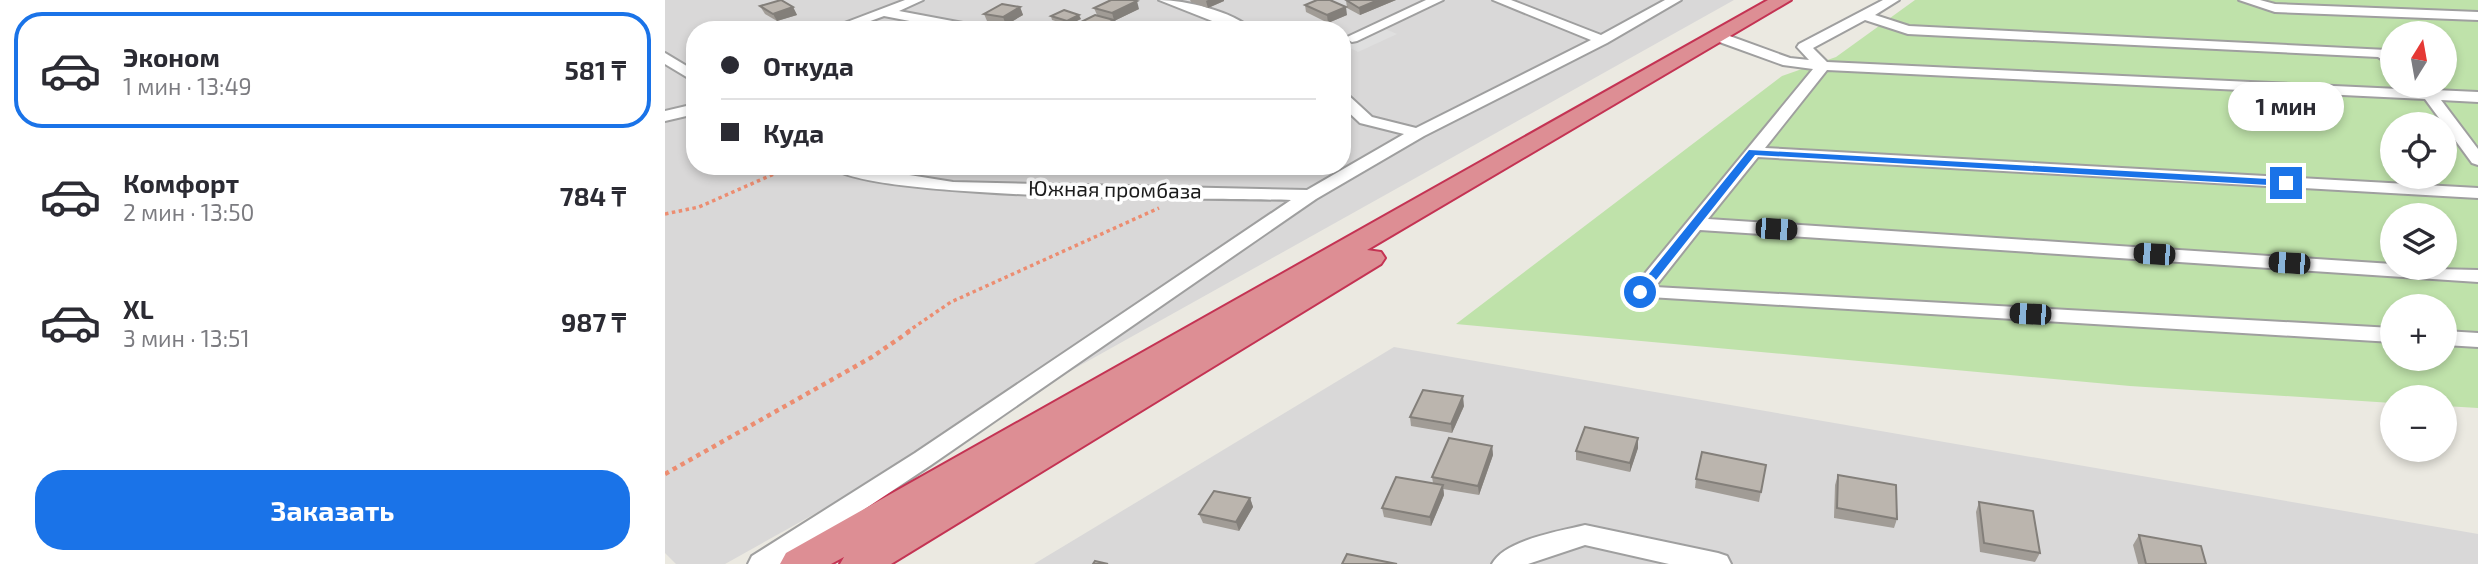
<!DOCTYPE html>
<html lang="ru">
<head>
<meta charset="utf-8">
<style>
	:root { --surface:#fff; --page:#f7f7f7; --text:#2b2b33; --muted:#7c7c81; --line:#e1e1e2; --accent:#1a73e8 }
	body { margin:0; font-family:"Exo 2",sans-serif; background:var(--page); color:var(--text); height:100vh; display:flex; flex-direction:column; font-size:26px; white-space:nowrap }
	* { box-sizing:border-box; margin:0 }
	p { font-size:23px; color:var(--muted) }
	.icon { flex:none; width:38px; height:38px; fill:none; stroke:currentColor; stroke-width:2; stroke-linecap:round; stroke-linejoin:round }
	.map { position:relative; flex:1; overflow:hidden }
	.details { display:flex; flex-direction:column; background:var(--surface); width:665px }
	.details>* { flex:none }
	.hud { position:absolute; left:21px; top:21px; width:665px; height:154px; border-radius:28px; box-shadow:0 4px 10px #0003; display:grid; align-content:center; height:154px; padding:0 35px; background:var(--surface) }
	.needle { width:46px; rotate:11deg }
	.tools { position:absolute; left:1715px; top:21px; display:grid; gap:14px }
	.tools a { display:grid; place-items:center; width:77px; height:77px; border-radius:50%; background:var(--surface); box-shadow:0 4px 10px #0003; font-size:35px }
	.end { position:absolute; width:32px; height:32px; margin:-16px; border:9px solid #1a73e8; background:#fff; box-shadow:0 0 0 4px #fff }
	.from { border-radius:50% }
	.bubble { position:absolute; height:49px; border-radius:24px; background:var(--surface); box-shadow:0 4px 10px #0003; font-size:23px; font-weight:700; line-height:49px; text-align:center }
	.car { position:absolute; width:21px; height:42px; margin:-21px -10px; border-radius:9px; box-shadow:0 0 5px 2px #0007; background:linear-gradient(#222 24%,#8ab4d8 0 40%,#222 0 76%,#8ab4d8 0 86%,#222 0) }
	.hud b { display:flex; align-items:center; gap:24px; height:66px; font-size:26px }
	.hud b+b { border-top:2px solid var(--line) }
	.hud i { width:18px; height:18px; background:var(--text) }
	ul { padding:12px 0 0; list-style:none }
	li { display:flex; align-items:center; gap:21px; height:116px; margin:0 14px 10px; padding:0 21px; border:4px solid transparent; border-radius:28px }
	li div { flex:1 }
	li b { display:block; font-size:26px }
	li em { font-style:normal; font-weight:700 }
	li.on { border-color:var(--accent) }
	li>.icon { width:63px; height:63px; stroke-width:1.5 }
	.primary-button { display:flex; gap:14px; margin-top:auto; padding:14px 35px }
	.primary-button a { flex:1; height:80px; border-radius:28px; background:var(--accent); color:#fff; font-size:28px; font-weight:700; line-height:80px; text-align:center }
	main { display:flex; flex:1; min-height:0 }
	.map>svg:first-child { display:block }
	.residential { fill:#d9d8d8; fill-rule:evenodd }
	.grass { fill:#bfe2aa; fill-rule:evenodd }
	.parking { fill:#dfdfdf }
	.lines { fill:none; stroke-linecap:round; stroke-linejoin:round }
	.minor-casing { stroke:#9f9f9f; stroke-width:4 }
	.highway-casing { stroke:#c43353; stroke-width:4 }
	.path-far1 { stroke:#ec8d71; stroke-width:3.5; stroke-dasharray:3.5 3.5; stroke-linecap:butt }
	.path { stroke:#ec8d71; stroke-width:4.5; stroke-dasharray:4.5 4.5; stroke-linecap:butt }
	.minor { fill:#fff; fill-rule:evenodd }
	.highway { fill:#dd8e94; fill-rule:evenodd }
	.wall { fill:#a19c96 }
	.shaded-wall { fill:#837f7a }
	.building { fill:#bbb5ae; stroke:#837f7a; stroke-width:2 }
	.route { fill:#1a73e8 }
	.labels { text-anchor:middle; stroke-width:7; stroke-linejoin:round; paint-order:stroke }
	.street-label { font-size:21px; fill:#1b1b1b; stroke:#fff }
</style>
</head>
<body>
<main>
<section class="details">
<ul>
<li class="on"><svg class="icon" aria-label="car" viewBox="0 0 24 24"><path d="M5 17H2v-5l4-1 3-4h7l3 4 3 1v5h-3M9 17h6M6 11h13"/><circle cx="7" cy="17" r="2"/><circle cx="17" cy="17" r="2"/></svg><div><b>Эконом</b><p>1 мин · 13:49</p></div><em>581 ₸</em></li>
<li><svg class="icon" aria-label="car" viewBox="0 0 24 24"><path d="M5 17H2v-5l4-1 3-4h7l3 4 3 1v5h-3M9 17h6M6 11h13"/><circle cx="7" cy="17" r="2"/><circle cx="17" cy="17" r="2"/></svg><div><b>Комфорт</b><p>2 мин · 13:50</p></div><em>784 ₸</em></li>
<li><svg class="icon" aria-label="car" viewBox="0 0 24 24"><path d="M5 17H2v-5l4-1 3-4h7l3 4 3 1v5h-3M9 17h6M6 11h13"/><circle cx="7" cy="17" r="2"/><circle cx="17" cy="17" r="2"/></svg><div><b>XL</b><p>3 мин · 13:51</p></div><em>987 ₸</em></li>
</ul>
<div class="primary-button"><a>Заказать</a></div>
</section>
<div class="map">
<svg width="1813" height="564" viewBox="0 0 1813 564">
	<rect width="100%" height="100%" fill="#ebe9e1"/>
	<g class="residential">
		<path d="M0 0H1069L60 564H11L0 553ZM30 30H677V166H30Z"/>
		<path d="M729 347 1813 534V564H369Z"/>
	</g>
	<path class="grass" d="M1250 0H1813V408L1780 406V397H1727V403L1465 386 791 324 1117 76 1171 57ZM1727 33H1780V86H1727ZM1727 124H1780V177H1727ZM1727 215H1780V268H1727ZM1727 306H1780V359H1727Z"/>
	<path class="parking" d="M711 25 732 34 693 52 677 44V39Z"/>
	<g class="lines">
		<g class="minor-casing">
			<g id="minor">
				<path d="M240 0H258L234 11 314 26 321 30H291L219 16 181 30H161Z"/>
				<path d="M494 0C520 0 567 11 588 30H570Z"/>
				<path d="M761 0H778L692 41 687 42 680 38Z"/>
				<path d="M828 0H846L936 35 1000 0H1016L942 43 759 136 651 199 266 465 117 564H83L87 556 250 453 626 200C559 198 197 201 165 166H188L288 182 642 190 739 134 695 123 677 106V93L682 94 707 117 751 128 926 40Z"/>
				<path d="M1218 0H1234L1210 15 1244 26 1722 50 1727 55V66L1713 57 1243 34 1200 20 1148 48 1162 62 1755 90 1762 87 1769 90 1813 92V102L1776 100 1813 149V165L1807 163 1760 99 1162 70 1100 148 1813 188V198L1093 157 1043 219 1727 264V268L1813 270V282L1035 230 990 287 1727 328V342L968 296 965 292 968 288 1148 69 1118 65 1049 40V34H1059L1125 58 1144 60 1132 47 1134 44Z"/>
				<path d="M1574 0H1595L1610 4 1813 12V20L1610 12Z"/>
				<path d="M0 53 30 71V82L0 64Z"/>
				<path d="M30 104V114L0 121V111Z"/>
				<path d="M1780 331 1813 333V347L1780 345Z"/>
				<path d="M920 525 1053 553 1062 556 1066 564H1004L920 545 863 564H827C839 540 895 531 920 525Z"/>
			</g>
		</g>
		<g class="highway-casing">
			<path id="highway" d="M1103 0H1126L702 250 716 252 720 258 716 264 226 564H175L179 557 166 564H115L121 553Z"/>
		</g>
		<g class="path-far1">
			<path d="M0 214 34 207 127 166"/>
			<path d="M242 332 286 302 494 208"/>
		</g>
		<path class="path" d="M0 474 207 357 245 331"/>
		<use href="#minor" class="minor"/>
		<use href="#highway" class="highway"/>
	</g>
	<g class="wall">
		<path d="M525 0H559V1L543 8 526 2Z"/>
		<path d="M681 0H731L695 15 682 8Z"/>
		<path d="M640 5 682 15 663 23 641 12Z"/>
		<path d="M95 6 128 7 132 15 112 21 100 14Z"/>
		<path d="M355 7 358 15 341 25 322 21 319 14Z"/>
		<path d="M429 8 474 9 449 21 452 28 447 30H416L414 23 432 15Z"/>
		<path d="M386 16 416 19 403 25 387 20Z"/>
		<path d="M799 406 787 433 746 426 745 417Z"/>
		<path d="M827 446 828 455 814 495 778 489 779 495 766 526 719 517 717 508 768 483 767 477Z"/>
		<path d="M973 448 965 472 911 460V451Z"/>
		<path d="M1101 465 1094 502 1030 488 1031 479Z"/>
		<path d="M1173 475 1232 519 1229 528 1169 518 1170 485Z"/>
		<path d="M585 498 588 507 574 531 538 523 534 514Z"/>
		<path d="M1314 502 1375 553 1370 562 1315 552 1311 512Z"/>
		<path d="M1474 535 1541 564H1473L1468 545Z"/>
	</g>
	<g class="shaded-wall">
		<path d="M543 0H559V1L543 8 541 1Z"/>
		<path d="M713 0H731L695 15 694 8Z"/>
		<path d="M472 1 474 9 449 21 452 28 447 30H433V28L449 20 447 13Z"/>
		<path d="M128 7 132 15 112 21 108 14Z"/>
		<path d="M355 7 358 15 341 25 338 17Z"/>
		<path d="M681 7 682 15 663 23 662 15Z"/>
		<path d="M414 15 416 19 403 25 402 21Z"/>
		<path d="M798 396 799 406 787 433 786 424Z"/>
		<path d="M973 438V448L965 472V463Z"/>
		<path d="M827 446 828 455 814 495 813 486Z"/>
		<path d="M778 485 779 495 766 526 765 517Z"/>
		<path d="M585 498 588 507 574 531 571 522Z"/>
	</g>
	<g class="building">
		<path d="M116 0 128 7 108 14 95 6Z"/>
		<path d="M446 0H468L472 1 447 13 429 8Z"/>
		<path d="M652 0H665L681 7 662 15 640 5Z"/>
		<path d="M681 0H713L694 8Z"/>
		<path d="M337 4 355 7 338 17 319 14Z"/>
		<path d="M399 10 414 15 402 21 386 16Z"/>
		<path d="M430 15 449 20 433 28 414 23Z"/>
		<path d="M512 27 534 29 508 30Z"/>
		<path d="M758 390 798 396 786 424 745 417Z"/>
		<path d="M920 427 973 438 965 463 911 451Z"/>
		<path d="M784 438 827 446 813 486 767 477Z"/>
		<path d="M1037 452 1101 465 1096 492 1031 479Z"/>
		<path d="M1173 475 1231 485 1232 519 1172 508Z"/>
		<path d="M731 477 778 485 765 517 717 508Z"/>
		<path d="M549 491 585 498 571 522 534 514Z"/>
		<path d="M1314 502 1368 511 1375 553 1319 543Z"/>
		<path d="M1474 535 1536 546 1541 564H1481Z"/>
		<path d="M682 554 732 564H677Z"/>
		<path d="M430 561 443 564H428Z"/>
	</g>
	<path class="route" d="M1084 150 1621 180 1626 183 1621 186 1090 155 979 295H971V290Z"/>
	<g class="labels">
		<g class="street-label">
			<text transform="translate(450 190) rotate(1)" y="7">Южная промбаза</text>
		</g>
	</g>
</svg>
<div class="tools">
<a><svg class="needle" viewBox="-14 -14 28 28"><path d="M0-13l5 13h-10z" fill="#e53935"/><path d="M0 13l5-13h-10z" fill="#7c7c81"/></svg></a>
<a><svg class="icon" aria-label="locate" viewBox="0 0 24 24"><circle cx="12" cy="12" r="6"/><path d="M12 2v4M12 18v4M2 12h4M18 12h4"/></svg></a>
<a><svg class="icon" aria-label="layers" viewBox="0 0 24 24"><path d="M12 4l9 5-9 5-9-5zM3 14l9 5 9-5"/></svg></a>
<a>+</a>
<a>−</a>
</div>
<i class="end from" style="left:975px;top:292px"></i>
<i class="end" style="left:1621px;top:183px"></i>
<div class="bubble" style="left:1563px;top:82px;width:116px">1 мин</div>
<i class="car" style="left:1111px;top:229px;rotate:94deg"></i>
<i class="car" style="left:1489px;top:254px;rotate:274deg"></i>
<i class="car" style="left:1624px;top:263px;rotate:274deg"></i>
<i class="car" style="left:1365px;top:314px;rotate:273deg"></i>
<div class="hud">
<b><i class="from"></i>Откуда</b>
<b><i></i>Куда</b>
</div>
</div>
</main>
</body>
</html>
